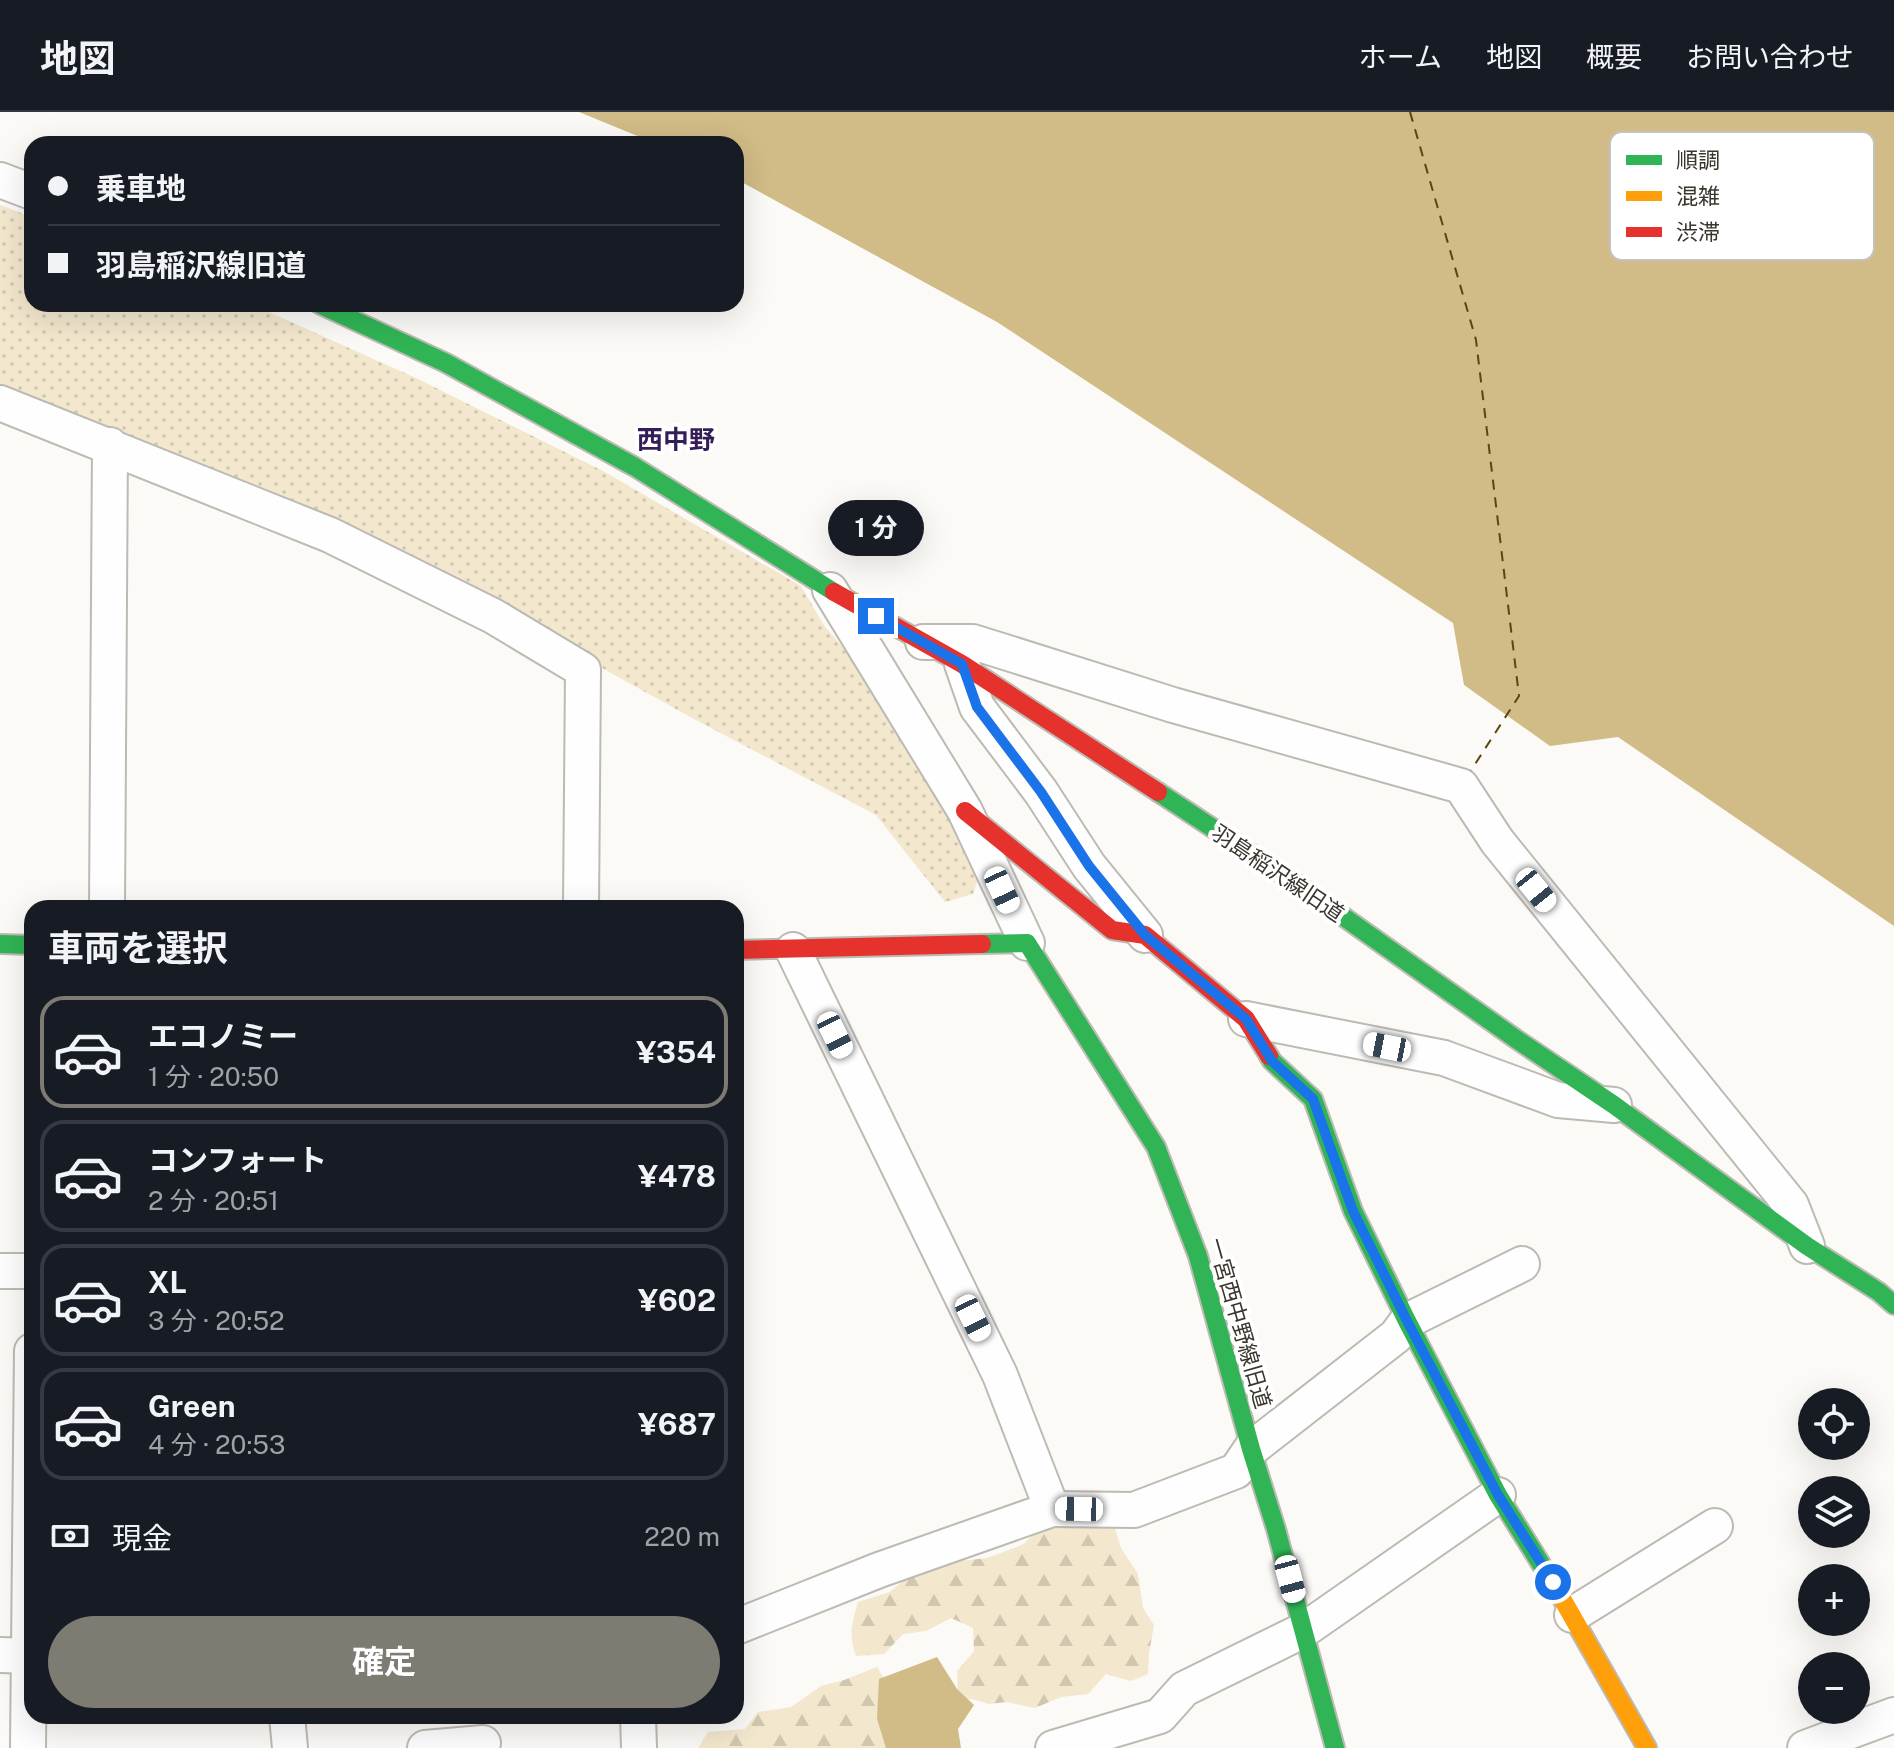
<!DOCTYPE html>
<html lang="ja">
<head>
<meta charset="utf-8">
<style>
	:root { --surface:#171b24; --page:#242831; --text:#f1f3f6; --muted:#9ea1a6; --line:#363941; --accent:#7e7b73 }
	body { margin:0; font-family:"Public Sans","Noto Sans JP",sans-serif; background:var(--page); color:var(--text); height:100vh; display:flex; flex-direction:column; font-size:30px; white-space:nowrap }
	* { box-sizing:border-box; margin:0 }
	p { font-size:26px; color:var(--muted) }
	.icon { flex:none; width:44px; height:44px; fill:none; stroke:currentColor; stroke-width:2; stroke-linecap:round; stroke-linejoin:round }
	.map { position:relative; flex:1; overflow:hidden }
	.side { position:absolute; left:24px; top:788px; width:720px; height:824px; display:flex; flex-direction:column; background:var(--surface); border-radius:24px; box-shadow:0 8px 32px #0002 }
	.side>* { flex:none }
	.hud { position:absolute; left:24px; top:24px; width:720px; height:176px; border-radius:24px; box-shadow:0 8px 32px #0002; display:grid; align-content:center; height:176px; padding:0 24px; background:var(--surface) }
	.fabs { position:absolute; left:1798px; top:1276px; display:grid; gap:16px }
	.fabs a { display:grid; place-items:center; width:72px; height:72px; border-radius:50%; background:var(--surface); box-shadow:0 8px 32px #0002; font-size:40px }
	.end { position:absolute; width:36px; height:36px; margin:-18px; border:10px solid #1a73e8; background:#fff; box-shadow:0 0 0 4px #fff }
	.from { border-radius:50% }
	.bubble { position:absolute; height:56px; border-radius:28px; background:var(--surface); box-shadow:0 8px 32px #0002; font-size:26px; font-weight:700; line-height:56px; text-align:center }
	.car { position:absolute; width:24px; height:48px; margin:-24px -12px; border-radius:10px; box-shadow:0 0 6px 2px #0007; background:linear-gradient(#fff 24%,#345 0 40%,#fff 0 76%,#345 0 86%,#fff 0) }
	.hud b { display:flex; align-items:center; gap:28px; height:76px; font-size:30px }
	.hud b+b { border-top:2px solid var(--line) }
	.hud i { width:20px; height:20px; background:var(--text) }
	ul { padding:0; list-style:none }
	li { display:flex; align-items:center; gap:24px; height:112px; margin:0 16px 12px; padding:0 8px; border:4px solid var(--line); border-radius:24px }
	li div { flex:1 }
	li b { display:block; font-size:30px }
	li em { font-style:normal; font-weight:700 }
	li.active { border-color:var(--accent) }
	li>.icon { width:72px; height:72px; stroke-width:1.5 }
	h2 { padding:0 24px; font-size:36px; line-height:96px }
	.pay { display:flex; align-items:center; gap:20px; height:88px; padding:0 24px; font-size:30px }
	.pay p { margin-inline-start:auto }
	.primary-button { display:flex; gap:16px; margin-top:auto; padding:16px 24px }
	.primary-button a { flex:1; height:92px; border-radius:48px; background:var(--accent); color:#fff; font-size:32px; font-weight:700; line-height:92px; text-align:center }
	header { display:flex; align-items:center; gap:48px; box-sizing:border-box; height:112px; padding:0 40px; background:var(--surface); border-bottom:2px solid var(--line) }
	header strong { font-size:38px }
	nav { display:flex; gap:44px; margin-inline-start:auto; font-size:28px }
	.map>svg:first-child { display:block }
	.grass { fill:url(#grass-dots) }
	.forest { fill:url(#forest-firs) }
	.water { fill:#d1bb86 }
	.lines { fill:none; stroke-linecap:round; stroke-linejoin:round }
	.ferry { stroke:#5c4709; stroke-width:2; stroke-dasharray:10 8; stroke-linecap:butt }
	.street-casing { stroke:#bdbab4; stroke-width:38 }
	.fast-casing { stroke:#bdbab4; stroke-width:22 }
	.slow-casing { stroke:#bdbab4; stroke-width:22 }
	.jam-casing { stroke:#bdbab4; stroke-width:22 }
	.street { stroke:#fffefe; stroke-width:34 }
	.fast { stroke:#30b455; stroke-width:18 }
	.slow { stroke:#ff9f0a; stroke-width:18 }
	.jam { stroke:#e5322d; stroke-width:18 }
	.route { stroke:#1a73e8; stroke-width:10 }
	.labels { text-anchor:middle; stroke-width:8; stroke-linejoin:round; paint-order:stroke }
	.street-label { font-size:22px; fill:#3a362c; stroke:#fff }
	.quarter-label { font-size:26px; font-weight:bold; fill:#341e58; stroke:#fff }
	.key { fill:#fff; stroke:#c4c3c0; stroke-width:2 }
	.key-label { font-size:22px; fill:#3a362c }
</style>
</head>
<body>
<header>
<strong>地図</strong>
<nav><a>ホーム</a><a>地図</a><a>概要</a><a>お問い合わせ</a></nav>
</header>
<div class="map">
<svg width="1894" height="1636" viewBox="0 0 1894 1636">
	<defs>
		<pattern id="grass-dots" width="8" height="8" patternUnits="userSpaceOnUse" patternTransform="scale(2)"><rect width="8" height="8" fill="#f3e7cd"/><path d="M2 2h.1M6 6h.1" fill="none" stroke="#d1c7b0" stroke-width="1.8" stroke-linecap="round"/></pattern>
		<pattern id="forest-firs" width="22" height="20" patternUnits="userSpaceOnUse" patternTransform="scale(2)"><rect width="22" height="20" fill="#f3e7cd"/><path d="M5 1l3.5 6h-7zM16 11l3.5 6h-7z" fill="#d1c7b0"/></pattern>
	</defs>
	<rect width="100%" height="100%" fill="#fcfaf7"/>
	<path class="grass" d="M0 93 32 105V192H251L418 267 603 359 801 474 823 512 867 564 975 747 978 767 973 782 945 790 876 703 694 607 389 438 0 281Z"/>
	<g class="forest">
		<path d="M1113 1410 1121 1436 1138 1462 1143 1496 1154 1513 1149 1541 1148 1562 1131 1569 1106 1562 1088 1582 1061 1585 1035 1596 1006 1590 989 1592 972 1587 958 1588 957 1559 974 1539 973 1516 951 1506 926 1519 903 1522 884 1542 856 1544C848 1522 852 1511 858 1490L890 1480 907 1465 940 1449 970 1448 987 1446 1022 1433 1043 1414Z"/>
		<path d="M877 1555 886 1570 893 1636H698L708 1620 745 1617 758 1600 791 1595 821 1574 844 1568Z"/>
	</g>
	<g class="water">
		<path d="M579 0H1894V814L1618 625 1550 634 1464 573 1453 511 997 210 736 67V32H657Z"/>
		<path d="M937 1545 957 1577 974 1593 958 1617 961 1636H886L877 1607 879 1567Z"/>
	</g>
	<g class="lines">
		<path class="ferry" d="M1410 0 1476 228 1519 584 1470 660"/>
		<g class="street-casing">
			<g id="street">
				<path d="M0 68 32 80"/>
				<path d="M0 291 330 423 493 504 583 558 581 796"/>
				<path d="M830 478 965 699 1027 831"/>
				<path d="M923 530H973L1173 593 1461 674 1497 729 1791 1093 1807 1134"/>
				<path d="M962 552 977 595 1041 680 1089 754 1145 823"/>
				<path d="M107 796 110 333"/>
				<path d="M1246 907 1444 946 1558 988 1614 993"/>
				<path d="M0 1159H32"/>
				<path d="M1052 1397 1134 1398 1236 1359 1251 1337 1396 1224 1407 1209 1522 1152"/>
				<path d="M1572 1503 1715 1414"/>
				<path d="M736 1515 879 1458 1052 1397 1000 1263 793 838"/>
				<path d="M0 1543 32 1544"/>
				<path d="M287 1604 290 1636"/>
				<path d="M638 1604 639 1636"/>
				<path d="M28 1636 32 1239"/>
				<path d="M425 1636 483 1631"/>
				<path d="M1053 1636 1160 1604 1184 1577 1304 1518 1498 1383"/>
				<path d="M1805 1636 1894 1603"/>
			</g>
		</g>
		<g class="fast-casing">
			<g id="fast">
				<path d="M319 192 446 251 635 355 834 480"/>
				<path d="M1158 680 1293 769 1516 927 1614 993 1807 1134 1879 1180 1894 1193"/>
				<path d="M0 832 32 833"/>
				<path d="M982 832 1027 831 1156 1035 1198 1144 1251 1337 1276 1417 1335 1636"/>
				<path d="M1269 944 1272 949 1313 987 1353 1099 1407 1209 1498 1383 1556 1476"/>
			</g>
		</g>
		<g class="slow-casing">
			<path id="slow" d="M1556 1476 1647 1636"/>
		</g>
		<g class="jam-casing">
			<g id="jam">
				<path d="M834 480 962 552 1158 680"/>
				<path d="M965 699 1112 818 1145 823 1246 907 1269 944"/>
				<path d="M736 838 982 832"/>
			</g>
		</g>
		<use href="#street" class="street"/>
		<use href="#fast" class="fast"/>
		<use href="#slow" class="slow"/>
		<use href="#jam" class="jam"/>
	</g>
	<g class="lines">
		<path class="route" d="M876 504 962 552 977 595 1041 680 1089 754 1145 823 1246 907 1272 949 1313 987 1353 1099 1407 1209 1498 1383 1553 1470"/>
	</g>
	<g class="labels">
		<g class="street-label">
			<text transform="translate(1278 761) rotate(34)" y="8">羽島稲沢線旧道</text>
			<text transform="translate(1240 1211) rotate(74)" y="8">一宮西中野線旧道</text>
		</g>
		<g class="quarter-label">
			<text x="676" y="337">西中野</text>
		</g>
	</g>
	<rect x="1610" y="20" width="264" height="128" rx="12" class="key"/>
	<rect x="1626" y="43" width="36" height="10" fill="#30b455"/>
	<rect x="1626" y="79" width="36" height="10" fill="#ff9f0a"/>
	<rect x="1626" y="115" width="36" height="10" fill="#e5322d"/>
	<g class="key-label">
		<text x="1676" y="56">順調</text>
		<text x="1676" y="92">混雑</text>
		<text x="1676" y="128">渋滞</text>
	</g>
</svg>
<div class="fabs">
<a><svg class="icon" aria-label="locate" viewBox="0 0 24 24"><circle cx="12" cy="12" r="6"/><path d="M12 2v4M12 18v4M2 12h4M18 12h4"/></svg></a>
<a><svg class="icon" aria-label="layers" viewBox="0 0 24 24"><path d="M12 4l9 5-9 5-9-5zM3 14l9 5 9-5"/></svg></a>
<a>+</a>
<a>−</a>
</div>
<i class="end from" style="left:1553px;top:1470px"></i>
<i class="end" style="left:876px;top:504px"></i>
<div class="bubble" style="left:828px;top:388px;width:96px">1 分</div>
<i class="car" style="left:1002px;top:778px;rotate:155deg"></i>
<i class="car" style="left:1536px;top:778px;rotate:141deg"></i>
<i class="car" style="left:835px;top:923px;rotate:154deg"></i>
<i class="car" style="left:1387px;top:935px;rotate:281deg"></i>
<i class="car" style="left:973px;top:1206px;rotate:154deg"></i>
<i class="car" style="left:1079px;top:1397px;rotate:271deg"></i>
<i class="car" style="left:1290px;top:1467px;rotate:165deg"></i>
<div class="hud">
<b><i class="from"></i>乗車地</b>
<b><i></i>羽島稲沢線旧道</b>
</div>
<section class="side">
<h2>車両を選択</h2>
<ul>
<li class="active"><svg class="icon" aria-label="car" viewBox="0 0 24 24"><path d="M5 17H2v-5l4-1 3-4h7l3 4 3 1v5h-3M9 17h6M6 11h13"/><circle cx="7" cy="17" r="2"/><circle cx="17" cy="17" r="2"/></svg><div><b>エコノミー</b><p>1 分 · 20:50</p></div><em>¥354</em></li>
<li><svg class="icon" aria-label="car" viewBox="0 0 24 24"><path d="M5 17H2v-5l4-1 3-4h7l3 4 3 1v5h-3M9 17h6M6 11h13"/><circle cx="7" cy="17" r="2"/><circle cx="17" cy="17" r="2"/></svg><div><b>コンフォート</b><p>2 分 · 20:51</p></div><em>¥478</em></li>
<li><svg class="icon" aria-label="car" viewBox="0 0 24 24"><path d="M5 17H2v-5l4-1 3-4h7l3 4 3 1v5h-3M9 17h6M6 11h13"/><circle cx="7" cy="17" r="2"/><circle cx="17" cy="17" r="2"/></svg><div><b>XL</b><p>3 分 · 20:52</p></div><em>¥602</em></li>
<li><svg class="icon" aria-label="car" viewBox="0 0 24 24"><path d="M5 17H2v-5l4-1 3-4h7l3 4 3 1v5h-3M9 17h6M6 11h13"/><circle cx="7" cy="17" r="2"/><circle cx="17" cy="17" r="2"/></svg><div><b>Green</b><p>4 分 · 20:53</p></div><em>¥687</em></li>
</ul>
<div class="pay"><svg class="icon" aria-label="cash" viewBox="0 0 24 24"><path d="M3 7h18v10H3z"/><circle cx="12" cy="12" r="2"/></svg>現金<p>220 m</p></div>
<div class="primary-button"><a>確定</a></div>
</section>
</div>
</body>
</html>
